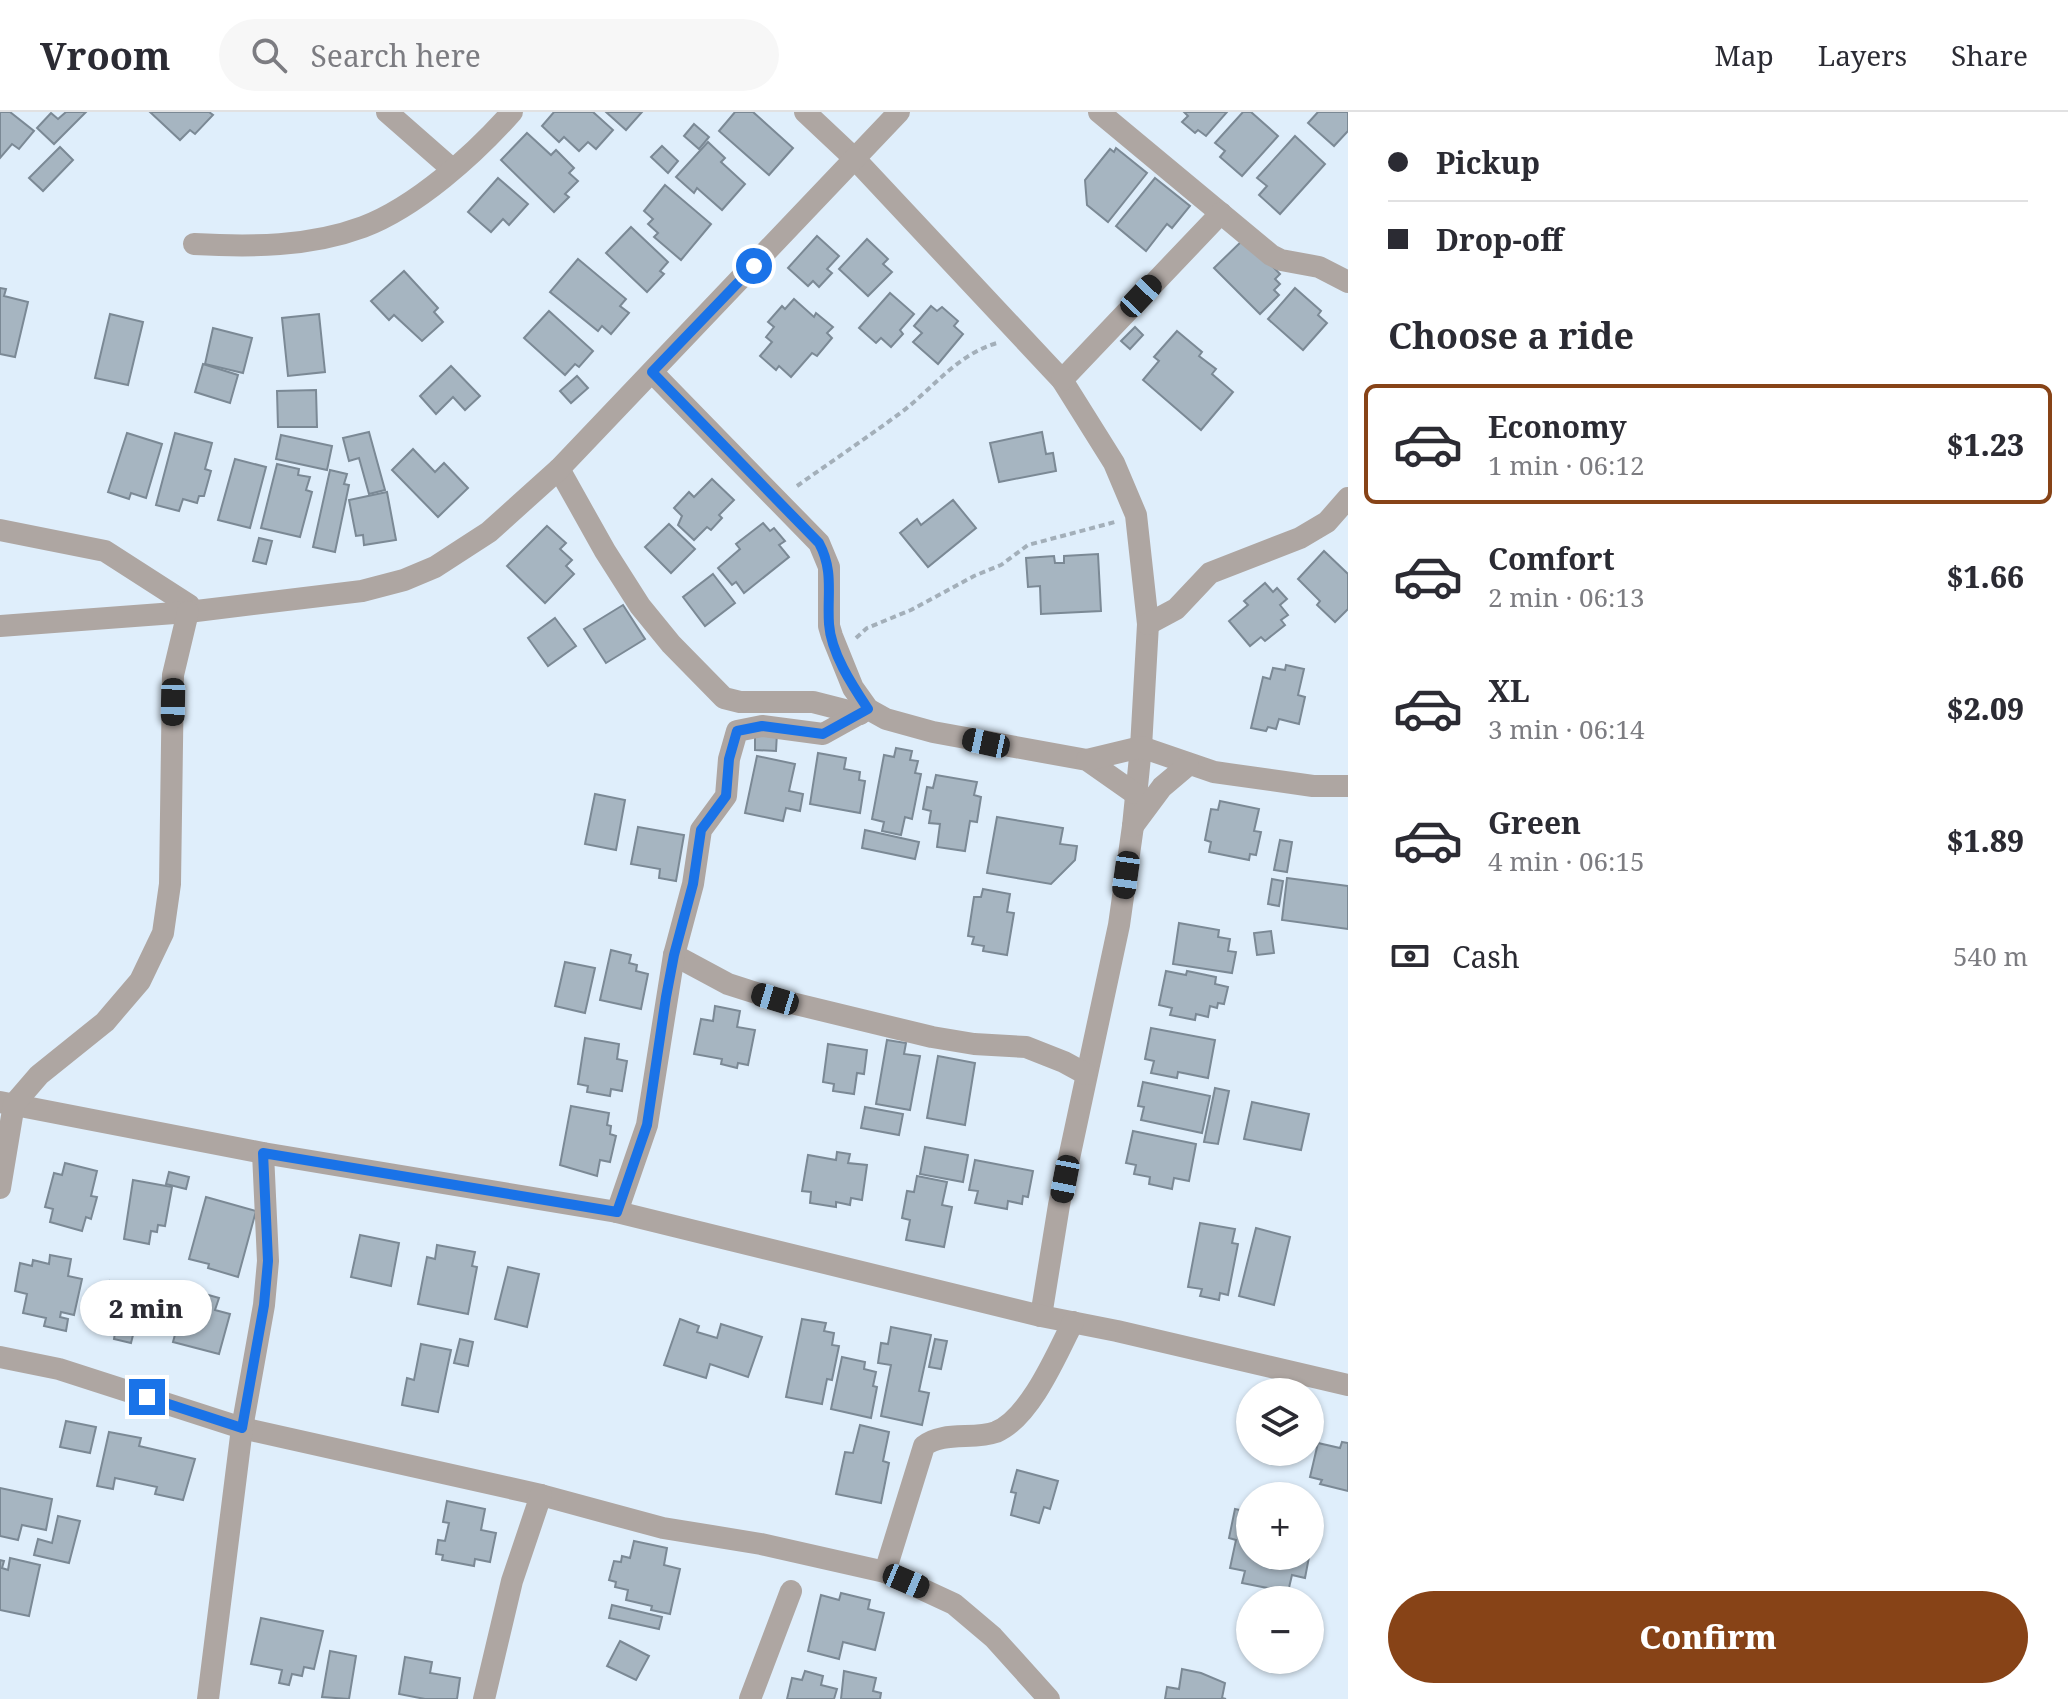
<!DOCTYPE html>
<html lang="en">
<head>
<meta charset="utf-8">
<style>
	:root { --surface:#fff; --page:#f7f7f7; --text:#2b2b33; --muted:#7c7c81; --line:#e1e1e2; --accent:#874317 }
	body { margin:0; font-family:"Noto Serif",serif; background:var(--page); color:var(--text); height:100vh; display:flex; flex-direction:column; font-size:30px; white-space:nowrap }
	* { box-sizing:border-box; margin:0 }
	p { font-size:26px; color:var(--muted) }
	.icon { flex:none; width:44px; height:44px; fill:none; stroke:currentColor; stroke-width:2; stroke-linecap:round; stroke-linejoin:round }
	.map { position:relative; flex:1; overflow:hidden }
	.side { display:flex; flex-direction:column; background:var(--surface); width:720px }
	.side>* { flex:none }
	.top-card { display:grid; align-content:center; height:176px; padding:0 40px; background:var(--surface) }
	.controls { position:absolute; left:1236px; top:1266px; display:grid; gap:16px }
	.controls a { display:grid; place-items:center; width:88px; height:88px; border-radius:50%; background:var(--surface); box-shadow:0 2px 6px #0004; font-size:40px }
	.end { position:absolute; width:36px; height:36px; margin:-18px; border:10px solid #1a73e8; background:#fff; box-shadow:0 0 0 4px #fff }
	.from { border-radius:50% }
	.bubble { position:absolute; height:56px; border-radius:28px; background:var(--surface); box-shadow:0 2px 6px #0004; font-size:26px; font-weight:800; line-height:56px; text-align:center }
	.car { position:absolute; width:24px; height:48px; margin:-24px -12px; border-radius:10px; box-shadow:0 0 6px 2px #0007; background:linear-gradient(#222 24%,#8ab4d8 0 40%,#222 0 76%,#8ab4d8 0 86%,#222 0) }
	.top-card b { display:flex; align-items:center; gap:28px; height:76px; font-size:30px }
	.top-card b+b { border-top:2px solid var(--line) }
	.top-card i { width:20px; height:20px; background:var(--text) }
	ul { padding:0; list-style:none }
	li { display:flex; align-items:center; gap:24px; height:120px; margin:0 16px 12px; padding:0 24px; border:4px solid transparent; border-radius:12px }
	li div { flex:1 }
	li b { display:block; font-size:30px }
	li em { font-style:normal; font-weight:800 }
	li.selected { border-color:var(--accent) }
	li>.icon { width:72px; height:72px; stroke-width:1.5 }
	h2 { padding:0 40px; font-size:36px; line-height:96px }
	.pay { display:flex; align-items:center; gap:20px; height:88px; padding:0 40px; font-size:30px }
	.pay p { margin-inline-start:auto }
	.cta { display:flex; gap:16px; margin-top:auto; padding:16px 40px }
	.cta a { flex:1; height:92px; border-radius:48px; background:var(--accent); color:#fff; font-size:32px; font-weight:800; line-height:92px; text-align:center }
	header { display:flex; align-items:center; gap:48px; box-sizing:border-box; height:112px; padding:0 40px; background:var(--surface); border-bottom:2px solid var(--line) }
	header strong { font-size:38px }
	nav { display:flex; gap:44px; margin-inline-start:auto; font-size:28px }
	.search { width:560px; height:72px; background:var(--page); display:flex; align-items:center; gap:20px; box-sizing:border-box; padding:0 28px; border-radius:44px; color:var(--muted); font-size:30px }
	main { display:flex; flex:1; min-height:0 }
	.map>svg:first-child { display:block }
	.building { fill:#a6b5c1; stroke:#7b8995; stroke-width:2 }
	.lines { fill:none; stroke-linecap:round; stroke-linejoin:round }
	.path { stroke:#a3afb9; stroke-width:4; stroke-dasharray:6 4; stroke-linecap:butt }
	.minor { stroke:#aea6a2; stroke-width:22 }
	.route { stroke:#1a73e8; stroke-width:10 }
</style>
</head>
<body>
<header>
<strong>Vroom</strong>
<div class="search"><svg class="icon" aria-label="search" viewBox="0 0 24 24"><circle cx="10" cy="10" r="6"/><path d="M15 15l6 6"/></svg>Search here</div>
<nav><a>Map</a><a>Layers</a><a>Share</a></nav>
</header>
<main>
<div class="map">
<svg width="1348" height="1587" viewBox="0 0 1348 1587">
	<rect width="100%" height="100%" fill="#dfeefb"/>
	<g class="building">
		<path d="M0 0H10L34 19 19 37 12 32 0 46Z"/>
		<path d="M66 0H86L54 32 37 16 51 1 58 7Z"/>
		<path d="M150 0H209L213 3 195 22 190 18 180 28Z"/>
		<path d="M554 0H593L613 18 596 37 588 30 579 39 564 25 559 30 542 14Z"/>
		<path d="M606 0H642L626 18Z"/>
		<path d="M735 0H753L793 36 769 63 719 19Z"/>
		<path d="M1184 0H1227L1206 24 1198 18 1195 21 1182 10 1188 4Z"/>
		<path d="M1243 0H1251L1278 24 1242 64 1220 45 1225 39 1215 31Z"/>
		<path d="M1318 0H1348V19L1334 34 1308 11Z"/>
		<path d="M694 12 709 25 699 37 684 24Z"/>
		<path d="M527 21 551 43 556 38 574 56 569 61 578 69 565 82 569 85 554 100 501 48Z"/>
		<path d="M1295 24 1325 52 1280 102 1259 83 1267 74 1257 66Z"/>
		<path d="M708 30 725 46 721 50 745 72 722 98 697 76 694 81 676 65Z"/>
		<path d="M662 34 678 49 668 61 651 45Z"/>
		<path d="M60 35 73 48 43 79 29 66Z"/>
		<path d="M1116 36 1147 61 1108 110 1087 93 1085 68 1110 37 1114 40Z"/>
		<path d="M498 66 528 92 509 113 503 107 491 120 468 100Z"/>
		<path d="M1155 66 1190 94 1172 116 1167 112 1146 139 1116 114Z"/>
		<path d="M665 73 711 112 681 148 654 125 658 121 648 112 653 107 644 99Z"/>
		<path d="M631 115 668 150 660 159 664 162 647 180 606 141Z"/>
		<path d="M817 124 839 144 827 157 832 161 819 175 813 169 808 174 788 156Z"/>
		<path d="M1245 126 1280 162 1275 167 1280 172 1274 178 1279 183 1260 202 1214 156Z"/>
		<path d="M867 127 888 147 883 152 892 160 868 184 839 157Z"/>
		<path d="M578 147 626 187 620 194 629 201 611 222 602 214 598 219 550 180Z"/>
		<path d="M404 159 438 196 434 200 443 210 422 229 394 203 389 208 371 189Z"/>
		<path d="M0 176 6 177 4 184 28 190 15 245 0 242Z"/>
		<path d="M1295 176 1321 199 1318 203 1327 211 1303 238 1268 207Z"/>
		<path d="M890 181 914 202 900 218 903 222 891 235 881 226 876 231 859 216Z"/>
		<path d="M794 187 814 205 816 201 833 215 827 221 832 226 817 244 812 241 791 265 779 254 776 258 760 244 772 230 766 225 774 215 768 210 782 194 785 197Z"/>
		<path d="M931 194 937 199 942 195 958 209 954 214 963 222 938 252 913 230 922 221 914 214Z"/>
		<path d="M549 199 593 239 579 255 575 252 565 263 524 226Z"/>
		<path d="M110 202 143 210 128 273 95 266Z"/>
		<path d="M319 202 325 260 288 264 282 206Z"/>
		<path d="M1135 215 1143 223 1130 237 1121 229Z"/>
		<path d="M213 216 252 226 243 261 205 252Z"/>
		<path d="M1177 219 1202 240 1199 244 1216 257 1212 262 1233 280 1201 318 1143 268 1159 249 1154 245Z"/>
		<path d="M203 252 238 263 230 291 195 280Z"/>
		<path d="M451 254 480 284 465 298 453 285 436 302 420 284Z"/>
		<path d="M577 264 588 276 571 291 560 279Z"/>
		<path d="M316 278 317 315H278L277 279Z"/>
		<path d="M369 320 385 378 369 382 359 346 349 349 343 326Z"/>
		<path d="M1042 320 1046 342 1053 341 1056 359 999 370 990 331Z"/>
		<path d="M127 321 162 332 146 386 131 381 129 387 108 380Z"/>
		<path d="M175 321 212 331 205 357 211 359 204 384H199L197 391 183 387 179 399 156 393Z"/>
		<path d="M281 323 332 334 327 358 276 347Z"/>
		<path d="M413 337 435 360 444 351 468 376 438 405 392 358Z"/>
		<path d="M235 347 266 355 250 416 218 408Z"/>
		<path d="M277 352 299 357 298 363 310 365 306 378 312 380 300 425 261 416Z"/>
		<path d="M330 358 347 362 344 372 349 373 335 440 313 435Z"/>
		<path d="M712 367 734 388 719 403 722 406 711 418 707 415 694 428 678 413 682 404 674 396 689 380 694 385Z"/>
		<path d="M387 380 396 428 364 433 363 423 356 424 349 388Z"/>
		<path d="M953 388 976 416 928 455 900 421 917 407 921 413Z"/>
		<path d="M763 411 770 419 774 416 785 429 779 433 789 445 744 481 736 470 732 473 718 456 740 437 736 432Z"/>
		<path d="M669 412 695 437 671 461 645 435Z"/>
		<path d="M547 414 566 431 560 437 572 448 566 454 574 462 545 491 507 454Z"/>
		<path d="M259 426 272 429 266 452 253 449Z"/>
		<path d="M1324 439 1348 462V497L1335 510 1317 493 1320 489 1298 467Z"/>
		<path d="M1098 442 1101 499 1041 502 1040 474 1028 475 1026 446 1054 444 1055 451H1064V444Z"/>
		<path d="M713 462 735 491 705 514 683 485Z"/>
		<path d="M1265 471 1273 480 1277 476 1287 487 1280 493 1288 503 1281 508 1285 513 1265 529 1261 525 1250 534 1229 509 1248 493 1244 489Z"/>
		<path d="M623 493 645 527 606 551 584 517Z"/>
		<path d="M555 506 576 534 548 554 528 526Z"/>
		<path d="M1286 553 1304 557 1298 583 1305 585 1299 612 1279 607 1276 617 1268 615 1266 619 1251 616 1263 565 1270 567 1273 556 1285 558Z"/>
		<path d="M755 620 777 621 776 639 755 638Z"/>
		<path d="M896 636 912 639 910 648 918 649 915 661 921 662 912 707 905 705 901 723 882 719 884 710 872 707 884 643 894 645Z"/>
		<path d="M818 641 846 646 844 657 860 660 859 668 865 669 860 701 810 692Z"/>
		<path d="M757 644 795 652 789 679 803 682 800 699 786 696 783 709 745 701Z"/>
		<path d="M936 663 977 670 974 683 981 685 977 710 970 709 965 739 937 735 940 712 929 711 931 699 923 697 927 675 933 676Z"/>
		<path d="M595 682 625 688 616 738 585 732Z"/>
		<path d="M1220 689 1259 697 1254 719 1261 720 1256 743 1250 742 1249 748 1209 740 1211 730 1205 728 1211 697 1218 698Z"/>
		<path d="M997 705 1063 716 1060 732 1077 734 1075 748 1051 772 987 761Z"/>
		<path d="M638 715 684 723 676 769 659 766 660 757 631 752Z"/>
		<path d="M865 718 919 730 915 747 862 736Z"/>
		<path d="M1280 728 1292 730 1287 760 1274 758Z"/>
		<path d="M1287 766 1348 774V817L1282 808Z"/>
		<path d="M1272 767 1283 769 1279 794 1268 792Z"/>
		<path d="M983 777 1010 782 1007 800 1014 801 1007 843 983 839 984 834 972 832 974 825 968 824 974 785H981Z"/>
		<path d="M1179 811 1219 818 1218 825 1230 827 1228 839 1236 840 1232 861 1173 852Z"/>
		<path d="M1271 819 1274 841 1257 843 1254 821Z"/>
		<path d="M611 838 631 843 629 851 637 853 636 859 648 862 641 897 600 888Z"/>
		<path d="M565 850 595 856 585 901 555 894Z"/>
		<path d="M1166 859 1186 863 1187 859 1216 865 1215 872 1228 875 1224 892 1218 891 1217 896 1210 894 1208 905 1196 902 1195 908 1170 903 1172 896 1159 893Z"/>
		<path d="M715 894 740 899 737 915 755 918 748 953 738 951 737 956 721 952 722 947 694 942 701 907 713 909Z"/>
		<path d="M1151 916 1215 928 1208 966 1178 960 1177 966 1151 961 1154 949 1145 947Z"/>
		<path d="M585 926 619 932 617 947 627 949 622 979 611 977 610 984 587 980 588 974 578 972Z"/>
		<path d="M887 928 906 931 904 942 920 944 910 998 876 992Z"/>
		<path d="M828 932 867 938 864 962 857 961 854 982 833 979 834 972 823 970Z"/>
		<path d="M938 944 975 951 965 1013 927 1006Z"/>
		<path d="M1143 970 1210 984 1202 1021 1141 1008 1144 995 1138 994Z"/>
		<path d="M1215 976 1229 979 1218 1032 1204 1030Z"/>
		<path d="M1252 990 1309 1002 1301 1038 1244 1027Z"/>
		<path d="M571 994 609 1001 607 1013 611 1014 610 1022 616 1024 610 1050 600 1048 597 1064 560 1053Z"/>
		<path d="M865 995 903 1002 899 1023 861 1016Z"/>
		<path d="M1133 1019 1196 1032 1189 1069 1174 1066 1172 1077 1149 1072 1150 1065 1134 1062 1136 1053 1126 1051Z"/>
		<path d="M925 1035 968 1043 963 1070 920 1062Z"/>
		<path d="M837 1040 850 1042 848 1051 867 1053 862 1088 851 1086 850 1093 836 1090V1095L810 1091 811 1080 802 1079 808 1043 836 1048Z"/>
		<path d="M975 1048 1033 1059 1028 1085 1023 1084 1022 1092 1008 1089 1007 1097 975 1091 978 1079 969 1078Z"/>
		<path d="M65 1051 97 1059 91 1084 97 1085 91 1107 86 1105 82 1119 50 1110 53 1097 45 1095 54 1061 62 1063Z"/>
		<path d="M169 1060 189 1065 186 1077 166 1072Z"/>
		<path d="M917 1064 947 1070 942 1093 952 1095 944 1135 906 1128 910 1108 902 1106 907 1079 914 1080Z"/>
		<path d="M133 1068 172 1075 165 1114 158 1113 157 1120 151 1119 149 1132 124 1127Z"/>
		<path d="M206 1085 256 1099 238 1165 208 1156 209 1152 189 1147Z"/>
		<path d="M1200 1111 1235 1117 1232 1131 1238 1132 1228 1183 1220 1181 1219 1188 1200 1184 1202 1177 1188 1175Z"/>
		<path d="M1256 1116 1290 1125 1274 1193 1239 1184Z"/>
		<path d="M360 1123 399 1131 391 1174 351 1165Z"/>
		<path d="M437 1133 475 1140 472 1154 477 1155 468 1202 418 1192 427 1145 435 1147Z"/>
		<path d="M50 1143 71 1147 68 1164 82 1167 74 1203 61 1200 60 1205 68 1207 66 1219 44 1214 46 1206 23 1201 27 1182 15 1179 20 1151 32 1154 33 1148 49 1152Z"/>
		<path d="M508 1155 539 1162 527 1215 495 1207Z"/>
		<path d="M110 1169 132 1174 131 1177 143 1180 140 1192 146 1194 141 1220 134 1219 131 1231 114 1227 115 1221 107 1219 108 1213 101 1212Z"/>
		<path d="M198 1180 219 1186 215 1198 230 1202 219 1242 173 1230 184 1189 195 1192Z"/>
		<path d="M680 1207 699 1214 697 1220 717 1226 721 1212 762 1225 748 1265 710 1252 706 1266 664 1253Z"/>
		<path d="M802 1207 826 1211 824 1219 834 1221 832 1233 839 1234 832 1268 827 1267 822 1292 786 1285Z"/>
		<path d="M891 1215 931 1223 919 1279 929 1281 922 1313 881 1304 891 1253 878 1251 881 1231 888 1232Z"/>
		<path d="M460 1227 473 1230 468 1254 454 1251Z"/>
		<path d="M935 1227 947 1229 941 1257 929 1255Z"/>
		<path d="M421 1232 451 1238 438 1300 402 1293 407 1266 414 1268Z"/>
		<path d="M842 1245 865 1250 864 1257 876 1260 873 1274 877 1275 871 1306 831 1297Z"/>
		<path d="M66 1309 96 1315 90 1341 60 1335Z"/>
		<path d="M860 1313 889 1320 883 1349 889 1351 881 1391 836 1382 845 1340 853 1341Z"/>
		<path d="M109 1320 141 1326 139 1334 195 1347 183 1388 155 1382 157 1375 115 1366 113 1377 97 1374Z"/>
		<path d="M1342 1330 1348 1331V1379L1320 1372 1322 1368 1310 1365 1318 1331 1340 1336Z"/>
		<path d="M1017 1358 1058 1369 1050 1397 1044 1395 1039 1411 1011 1403 1016 1381 1011 1380Z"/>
		<path d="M0 1376 52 1387 46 1418 22 1413 18 1428 0 1424Z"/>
		<path d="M447 1389 485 1397 481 1418 496 1421 490 1450 475 1447 474 1454 442 1448 443 1443 436 1442 438 1428 445 1429 449 1411 443 1410Z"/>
		<path d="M1235 1397 1250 1400V1444L1309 1445 1305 1466 1292 1463 1288 1480 1242 1471 1245 1459 1230 1456 1236 1428 1229 1426Z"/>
		<path d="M58 1404 80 1409 69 1451 34 1443 38 1427 52 1431Z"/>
		<path d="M634 1429 667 1436 664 1453 680 1457 670 1502 651 1498 652 1494 626 1488 628 1478 615 1475 616 1470 609 1468 614 1449 621 1450 622 1444 630 1446Z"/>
		<path d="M10 1446 40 1453 29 1504 0 1498V1448L4 1449 2 1456 8 1458Z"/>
		<path d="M841 1481 870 1488 868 1497 884 1501 875 1538 843 1530 839 1547 808 1539 821 1483 839 1488Z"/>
		<path d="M612 1493 662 1505 659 1517 609 1506Z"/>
		<path d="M261 1506 323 1519 314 1557 304 1555 302 1564 292 1562 289 1573 279 1571 282 1558 251 1552Z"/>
		<path d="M620 1529 649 1544 636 1568 607 1554Z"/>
		<path d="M330 1539 356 1544 349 1587 322 1585Z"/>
		<path d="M405 1545 432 1550 430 1561 460 1566 457 1587H425L399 1582Z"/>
		<path d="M1182 1557 1201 1561 1225 1571 1222 1586 1226 1587H1165L1167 1575 1179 1577Z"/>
		<path d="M805 1559 823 1564 821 1573 837 1577 834 1587H787L792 1566 802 1568Z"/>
		<path d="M844 1559 876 1566 873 1579 881 1581 880 1587H841Z"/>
	</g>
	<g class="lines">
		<g class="path">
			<path d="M797 374C832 349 868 325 903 299 934 275 958 242 997 231"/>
			<path d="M856 526 867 516 911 498 974 464 1001 453 1028 433 1115 410"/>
		</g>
		<g class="minor">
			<path d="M387 0 452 57"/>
			<path d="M805 0 855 47 1062 268 1114 351 1136 403 1148 512 1141 635 1133 714 1119 813 1059 1093 1041 1204"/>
			<path d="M1099 0 1271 143 1281 148 1319 155 1348 170"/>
			<path d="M194 132C251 135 309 135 363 115 416 95 475 42 512 0"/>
			<path d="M652 260 819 431 829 455V514L832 524 853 576 868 597 886 607 933 620 1087 648 1134 681"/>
			<path d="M1062 268 1221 101"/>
			<path d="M559 357 605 439 640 494 671 532 724 586 740 590H813L860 602"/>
			<path d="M0 418 105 439 189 493"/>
			<path d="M1148 512 1176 497 1210 461 1300 426 1327 410 1348 386"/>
			<path d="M0 514 188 500 362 479 404 468 435 455 489 420 559 357 899 0"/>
			<path d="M868 597 823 622 762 614 737 619 729 647 726 684 701 718 693 772 674 843 728 872 775 887 932 925 974 932 1026 935 1064 950 1086 962"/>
			<path d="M1087 648 1141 635 1214 660 1313 674H1348"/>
			<path d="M1133 714 1162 675 1188 653"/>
			<path d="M0 990 263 1041 617 1100 1041 1204 1117 1219 1348 1273"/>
			<path d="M0 1076 14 992 39 963 105 910 140 869 163 821 170 772 173 563 188 500"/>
			<path d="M617 1100 647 1013 674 843"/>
			<path d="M0 1245 59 1257 242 1316 541 1383 663 1416 761 1432 885 1460 954 1492 993 1525 1049 1587"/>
			<path d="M885 1460 924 1334C942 1319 974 1328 996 1320 1030 1306 1057 1242 1073 1210"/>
			<path d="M208 1587 242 1316 264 1193 268 1149 263 1041"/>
			<path d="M484 1587 512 1469 541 1383"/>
			<path d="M750 1587 791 1479"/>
		</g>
	</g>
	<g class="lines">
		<path class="route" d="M147 1285 242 1316 264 1193 268 1149 263 1041 617 1100 647 1013 666 885 674 843 693 772 701 718 726 684 729 647 737 619 762 614 823 622 868 597C852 573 831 541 829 512 827 482 834 459 819 431L652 260 754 154"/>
	</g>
</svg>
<div class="controls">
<a><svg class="icon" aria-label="layers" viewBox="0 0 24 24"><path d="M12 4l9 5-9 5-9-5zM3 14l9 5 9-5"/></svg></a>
<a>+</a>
<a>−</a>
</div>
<i class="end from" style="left:754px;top:154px"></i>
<i class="end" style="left:147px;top:1285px"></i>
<div class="bubble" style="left:80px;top:1168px;width:132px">2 min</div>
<i class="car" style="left:1141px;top:184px;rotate:43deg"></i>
<i class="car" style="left:173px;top:590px;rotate:181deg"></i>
<i class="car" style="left:986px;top:631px;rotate:282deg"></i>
<i class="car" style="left:1126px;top:763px;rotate:188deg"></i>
<i class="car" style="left:775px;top:887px;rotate:287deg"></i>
<i class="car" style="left:1065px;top:1067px;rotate:191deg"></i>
<i class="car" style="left:906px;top:1469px;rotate:113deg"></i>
</div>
<section class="side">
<div class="top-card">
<b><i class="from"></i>Pickup</b>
<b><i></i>Drop-off</b>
</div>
<h2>Choose a ride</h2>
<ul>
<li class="selected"><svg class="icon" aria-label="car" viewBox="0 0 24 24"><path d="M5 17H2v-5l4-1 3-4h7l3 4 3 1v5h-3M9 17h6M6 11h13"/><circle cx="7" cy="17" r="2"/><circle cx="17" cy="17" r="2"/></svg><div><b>Economy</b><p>1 min · 06:12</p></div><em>$1.23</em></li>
<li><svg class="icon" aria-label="car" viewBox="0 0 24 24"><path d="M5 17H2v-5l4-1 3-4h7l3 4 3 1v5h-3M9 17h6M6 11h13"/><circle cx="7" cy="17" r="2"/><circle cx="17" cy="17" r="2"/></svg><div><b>Comfort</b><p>2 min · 06:13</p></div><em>$1.66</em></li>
<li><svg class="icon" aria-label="car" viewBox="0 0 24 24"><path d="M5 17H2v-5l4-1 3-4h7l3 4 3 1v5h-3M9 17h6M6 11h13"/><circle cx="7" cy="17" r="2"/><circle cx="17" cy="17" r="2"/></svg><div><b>XL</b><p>3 min · 06:14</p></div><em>$2.09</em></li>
<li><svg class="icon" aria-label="car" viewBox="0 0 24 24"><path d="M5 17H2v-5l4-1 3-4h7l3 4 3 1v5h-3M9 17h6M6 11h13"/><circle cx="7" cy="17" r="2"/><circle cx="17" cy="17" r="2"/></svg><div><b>Green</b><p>4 min · 06:15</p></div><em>$1.89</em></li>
</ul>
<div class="pay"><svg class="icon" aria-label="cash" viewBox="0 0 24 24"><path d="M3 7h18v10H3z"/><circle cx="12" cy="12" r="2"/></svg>Cash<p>540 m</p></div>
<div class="cta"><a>Confirm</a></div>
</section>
</main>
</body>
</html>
